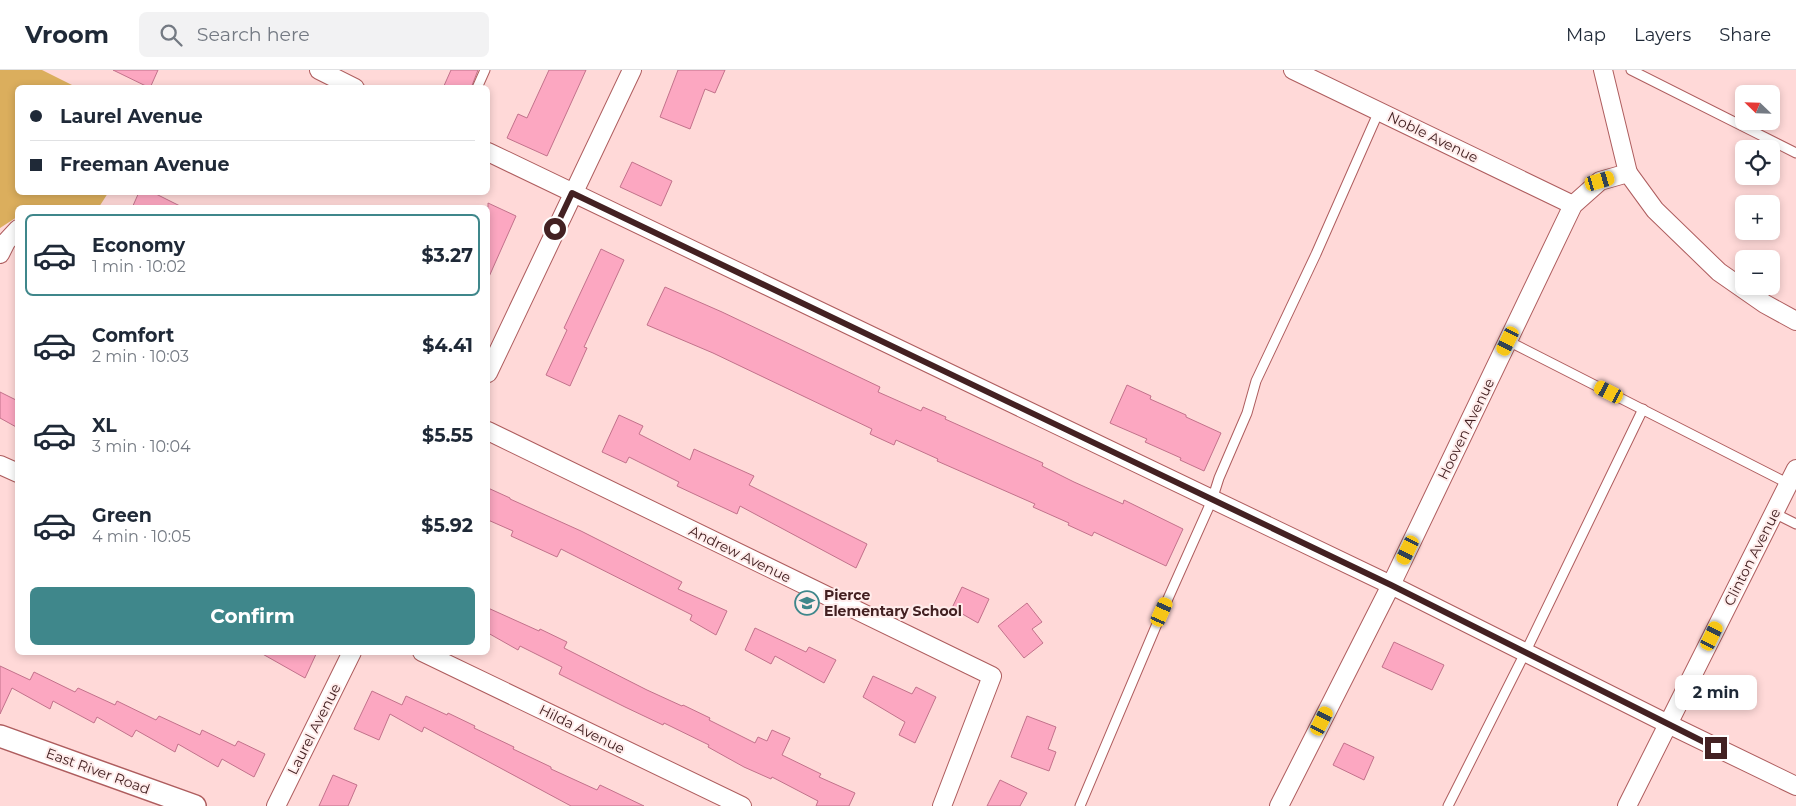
<!DOCTYPE html>
<html lang="en">
<head>
<meta charset="utf-8">
<style>
	:root { --surface:#fff; --page:#f2f2f3; --text:#1f2937; --muted:#747a83; --line:#e0e1e3; --accent:#3f878b }
	body { margin:0; font-family:Montserrat,sans-serif; background:var(--page); color:var(--text); height:100vh; display:flex; flex-direction:column; font-size:19px; white-space:nowrap }
	* { box-sizing:border-box; margin:0 }
	p { font-size:16px; color:var(--muted) }
	.icon { flex:none; width:28px; height:28px; fill:none; stroke:currentColor; stroke-width:2; stroke-linecap:round; stroke-linejoin:round }
	.map { position:relative; flex:1; overflow:hidden }
	.sheet { position:absolute; left:15px; top:135px; width:475px; height:450px; display:flex; flex-direction:column; background:var(--surface); border-radius:8px; box-shadow:0 2px 8px #0003 }
	.sheet>* { flex:none }
	.hud { position:absolute; left:15px; top:15px; width:475px; height:110px; border-radius:8px; box-shadow:0 2px 8px #0003; display:grid; align-content:center; height:110px; padding:0 15px; background:var(--surface) }
	.needle { width:32px; rotate:293deg }
	.controls { position:absolute; left:1735px; top:15px; display:grid; gap:10px }
	.controls a { display:grid; place-items:center; width:45px; height:45px; border-radius:8px; background:var(--surface); box-shadow:0 2px 8px #0003; font-size:25px }
	.end { position:absolute; width:22px; height:22px; margin:-11px; border:6px solid #432122; background:#fff; box-shadow:0 0 0 2px #fff }
	.from { border-radius:50% }
	.bubble { position:absolute; height:35px; border-radius:8px; background:var(--surface); box-shadow:0 2px 8px #0003; font-size:16px; font-weight:700; line-height:35px; text-align:center }
	.car { position:absolute; width:15px; height:30px; margin:-15px -8px; border-radius:6px; box-shadow:0 0 4px 1px #0007; background:linear-gradient(#f5c518 24%,#345 0 40%,#f5c518 0 76%,#345 0 86%,#f5c518 0) }
	.hud b { display:flex; align-items:center; gap:18px; height:48px; font-size:19px }
	.hud b+b { border-top:1px solid var(--line) }
	.hud i { width:12px; height:12px; background:var(--text) }
	ul { padding:9px 0 0; list-style:none }
	li { display:flex; align-items:center; gap:15px; height:82px; margin:0 10px 8px; padding:0 5px; border:2px solid transparent; border-radius:8px }
	li div { flex:1 }
	li b { display:block; font-size:19px }
	li em { font-style:normal; font-weight:700 }
	li.current { border-color:var(--accent) }
	li>.icon { width:45px; height:45px; stroke-width:1.5 }
	.cta { display:flex; gap:10px; margin-top:auto; padding:10px 15px }
	.cta a { flex:1; height:58px; border-radius:8px; background:var(--accent); color:#fff; font-size:20px; font-weight:700; line-height:58px; text-align:center }
	header { display:flex; align-items:center; gap:30px; box-sizing:border-box; height:70px; padding:0 25px; background:var(--surface); border-bottom:1px solid var(--line) }
	header strong { font-size:24px }
	nav { display:flex; gap:28px; margin-inline-start:auto; font-size:18px }
	.search { width:350px; height:45px; background:var(--page); display:flex; align-items:center; gap:12px; box-sizing:border-box; padding:0 18px; border-radius:8px; color:var(--muted); font-size:19px }
	.map>svg:first-child { display:block }
	.green { fill:#dbae5d }
	.building { fill:#fca7c1; stroke:#c2728b }
	.lines { fill:none; stroke-linecap:round; stroke-linejoin:round }
	.service-casing { stroke:#ae5d5e; stroke-width:11 }
	.minor-casing { stroke:#ae5d5e; stroke-width:20 }
	.tertiary-casing { stroke:#ae5d5e; stroke-width:24 }
	.service { stroke:#fff; stroke-width:9 }
	.minor { stroke:#fff; stroke-width:18 }
	.tertiary { stroke:#fff; stroke-width:21 }
	.route { stroke:#432122; stroke-width:6 }
	.labels { text-anchor:middle; stroke-width:4; stroke-linejoin:round; paint-order:stroke }
	.street-label { font-size:14px; fill:#432122; stroke:#ffeceb }
	.poi-label { font-size:14px; font-weight:bold; fill:#432122; stroke:#ffeceb; text-anchor:start }
</style>
</head>
<body>
<header>
<strong>Vroom</strong>
<div class="search"><svg class="icon" aria-label="search" viewBox="0 0 24 24"><circle cx="10" cy="10" r="6"/><path d="M15 15l6 6"/></svg>Search here</div>
<nav><a>Map</a><a>Layers</a><a>Share</a></nav>
</header>
<div class="map">
<svg width="1796" height="736" viewBox="0 0 1796 736">
	<rect width="100%" height="100%" fill="#ffd9d8"/>
	<path class="green" d="M0 0H42L76 17 18 18V122L108 123 99 137 18 138 17 147 0 158Z"/>
	<g class="building">
		<path d="M113 0H158L150 18Z"/>
		<path d="M451 0H478L471 18H443Z"/>
		<path d="M549 0H586L547 86 507 68 518 44 527 48Z"/>
		<path d="M678 0H725L715 23 705 19 690 59 660 47Z"/>
		<path d="M632 92 672 111 661 136 620 117Z"/>
		<path d="M139 122H152L184 138H132Z"/>
		<path d="M488 133 516 146 488 209Z"/>
		<path d="M601 179 624 190 584 277 587 278 570 316 546 305 567 260 564 258Z"/>
		<path d="M665 217 722 242 880 317 878 322 921 341 923 337 946 347 945 349 1043 393 1042 396 1074 412 1123 434 1124 430 1183 459 1166 496 1094 462 1092 466 1068 455 1069 453 1033 437 1035 434 937 391 938 389 896 370 894 375 870 364 872 359 713 283 647 255Z"/>
		<path d="M1127 315 1151 326 1150 329 1186 345V347L1221 363 1204 401 1180 390 1181 388 1145 372 1147 369 1110 353Z"/>
		<path d="M0 322 18 331V358L0 348Z"/>
		<path d="M619 345 643 356 639 364 690 390 694 379 754 406 749 415 867 474 856 498 740 436 737 444 677 416 679 412 629 387 626 393 602 382Z"/>
		<path d="M488 418 510 428V429L581 461 682 512 678 519 727 541 716 565 690 550 692 545 561 479 557 487 511 466 513 461 488 450Z"/>
		<path d="M962 517 989 529 978 553 952 538Z"/>
		<path d="M1027 533 1042 552 1032 559 1043 573 1024 588 998 556Z"/>
		<path d="M488 538 539 561 540 559 567 572 564 578 647 620 682 636 683 635 710 648 709 650 755 673 758 667 767 671 772 660 790 668 782 685 821 704 819 707 855 723 849 736H816L818 731 772 707 771 709 744 697 708 677 709 675 664 653 663 655 625 637 559 604 562 597 520 576 518 580 488 563Z"/>
		<path d="M755 558 806 582 809 577 836 590 824 613 775 586 771 594 745 580Z"/>
		<path d="M1394 572 1444 595 1432 620 1382 597Z"/>
		<path d="M259 582H317L305 608Z"/>
		<path d="M0 596 30 610 34 602 75 622 78 618 115 635 117 631 156 650 159 646 200 665 202 660 235 676 238 671 265 684 254 707 222 689 218 697 178 674 175 682 136 660 132 667 97 647 94 653 53 631 50 639 12 618 0 644Z"/>
		<path d="M873 606 912 624 916 617 936 627 915 673 899 665 905 652 863 627Z"/>
		<path d="M372 621 402 635 406 626 447 645 448 643 475 656 474 658 514 677 513 679 551 697V699L597 720 600 715 644 736H571L424 657 422 662 390 644 379 670 354 659Z"/>
		<path d="M1027 646 1056 657 1048 679 1056 682 1049 701 1011 687Z"/>
		<path d="M1344 673 1374 687 1364 710 1333 695Z"/>
		<path d="M333 705 357 715 348 736H319Z"/>
		<path d="M1000 710 1027 723 1020 736H987Z"/>
	</g>
	<g class="lines">
		<g class="service-casing">
			<g id="service">
				<path d="M1631 0 1796 83"/>
				<path d="M477 18 485 0"/>
				<path d="M1508 271 1789 414"/>
				<path d="M1774 443 1796 454"/>
				<path d="M1080 736 1162 542 1212 430 1219 408 1247 343 1256 311 1316 184 1379 41"/>
				<path d="M1448 736 1525 583 1643 339"/>
			</g>
		</g>
		<g class="minor-casing">
			<g id="minor">
				<path d="M319 0 355 18"/>
				<path d="M1293 0 1573 135"/>
				<path d="M488 82 1391 515 1668 654 1796 716"/>
				<path d="M1628 103 1655 140 1719 202 1765 234 1796 251"/>
				<path d="M0 184 6 172 18 159"/>
				<path d="M488 303 632 0"/>
				<path d="M488 361 992 606 942 736"/>
				<path d="M0 395 18 403"/>
				<path d="M422 582 742 736"/>
				<path d="M276 736 352 582"/>
				<path d="M1279 736 1391 515 1573 135 1600 111 1628 103 1603 0"/>
				<path d="M1627 736 1796 399"/>
			</g>
		</g>
		<g class="tertiary-casing">
			<path id="tertiary" d="M0 666 195 736"/>
		</g>
		<use href="#service" class="service"/>
		<use href="#minor" class="minor"/>
		<use href="#tertiary" class="tertiary"/>
	</g>
	<g class="lines">
		<path class="route" d="M555 159 572 123 1391 515 1716 678"/>
	</g>
	<defs>
		<g id="school-ring" transform="scale(1.25)"><circle r="9.5" fill="#ffeceb" stroke="#3f878b" stroke-width="1.5"/><path d="M0-5L7-2L0 1L-7-2ZM-4 1L0 2.5L4 1V4Q0 6-4 4Z" fill="#3f878b"/></g>
	</defs>
	<g fill-rule="evenodd">
		<use href="#school-ring" x="807" y="533"/>
	</g>
	<g class="labels">
		<g class="street-label">
			<text transform="translate(1433 67) rotate(26)" y="5">Noble Avenue</text>
			<text transform="translate(1466 359) rotate(-64)" y="5">Hooven Avenue</text>
			<text transform="translate(740 484) rotate(26)" y="5">Andrew Avenue</text>
			<text transform="translate(1752 487) rotate(-63)" y="5">Clinton Avenue</text>
			<text transform="translate(314 659) rotate(-63)" y="5">Laurel Avenue</text>
			<text transform="translate(582 659) rotate(26)" y="5">Hilda Avenue</text>
			<text transform="translate(98 701) rotate(20)" y="5">East River Road</text>
		</g>
		<g class="poi-label">
			<text x="824" y="530">Pierce<tspan x="824" dy="16">Elementary School</tspan></text>
		</g>
	</g>
</svg>
<div class="controls">
<a><svg class="needle" viewBox="-14 -14 28 28"><path d="M0-13l5 13h-10z" fill="#e53935"/><path d="M0 13l5-13h-10z" fill="#747a83"/></svg></a>
<a><svg class="icon" aria-label="locate" viewBox="0 0 24 24"><circle cx="12" cy="12" r="6"/><path d="M12 2v4M12 18v4M2 12h4M18 12h4"/></svg></a>
<a>+</a>
<a>−</a>
</div>
<i class="end from" style="left:555px;top:159px"></i>
<i class="end" style="left:1716px;top:678px"></i>
<div class="bubble" style="left:1675px;top:605px;width:82px">2 min</div>
<i class="car" style="left:1600px;top:111px;rotate:74deg"></i>
<i class="car" style="left:1508px;top:271px;rotate:206deg"></i>
<i class="car" style="left:1609px;top:322px;rotate:297deg"></i>
<i class="car" style="left:1408px;top:480px;rotate:206deg"></i>
<i class="car" style="left:1162px;top:542px;rotate:24deg"></i>
<i class="car" style="left:1712px;top:566px;rotate:26deg"></i>
<i class="car" style="left:1322px;top:651px;rotate:27deg"></i>
<div class="hud">
<b><i class="from"></i>Laurel Avenue</b>
<b><i></i>Freeman Avenue</b>
</div>
<section class="sheet">
<ul>
<li class="current"><svg class="icon" aria-label="car" viewBox="0 0 24 24"><path d="M5 17H2v-5l4-1 3-4h7l3 4 3 1v5h-3M9 17h6M6 11h13"/><circle cx="7" cy="17" r="2"/><circle cx="17" cy="17" r="2"/></svg><div><b>Economy</b><p>1 min · 10:02</p></div><em>$3.27</em></li>
<li><svg class="icon" aria-label="car" viewBox="0 0 24 24"><path d="M5 17H2v-5l4-1 3-4h7l3 4 3 1v5h-3M9 17h6M6 11h13"/><circle cx="7" cy="17" r="2"/><circle cx="17" cy="17" r="2"/></svg><div><b>Comfort</b><p>2 min · 10:03</p></div><em>$4.41</em></li>
<li><svg class="icon" aria-label="car" viewBox="0 0 24 24"><path d="M5 17H2v-5l4-1 3-4h7l3 4 3 1v5h-3M9 17h6M6 11h13"/><circle cx="7" cy="17" r="2"/><circle cx="17" cy="17" r="2"/></svg><div><b>XL</b><p>3 min · 10:04</p></div><em>$5.55</em></li>
<li><svg class="icon" aria-label="car" viewBox="0 0 24 24"><path d="M5 17H2v-5l4-1 3-4h7l3 4 3 1v5h-3M9 17h6M6 11h13"/><circle cx="7" cy="17" r="2"/><circle cx="17" cy="17" r="2"/></svg><div><b>Green</b><p>4 min · 10:05</p></div><em>$5.92</em></li>
</ul>
<div class="cta"><a>Confirm</a></div>
</section>
</div>
</body>
</html>
